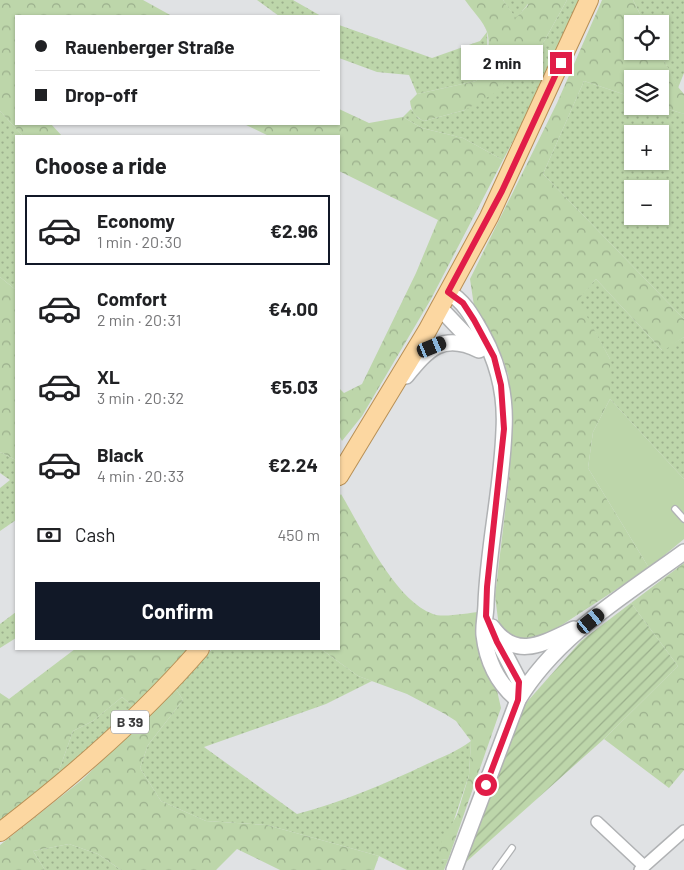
<!DOCTYPE html>
<html lang="en">
<head>
<meta charset="utf-8">
<style>
	:root { --surface:#fff; --page:#f2f2f2; --text:#202124; --muted:#757577; --line:#e0e0e0; --accent:#111827 }
	body { margin:0; font-family:Barlow,sans-serif; background:var(--page); color:var(--text); height:100vh; display:flex; flex-direction:column; font-size:19px; white-space:nowrap }
	* { box-sizing:border-box; margin:0 }
	p { font-size:16px; color:var(--muted) }
	.icon { flex:none; width:28px; height:28px; fill:none; stroke:currentColor; stroke-width:2; stroke-linecap:round; stroke-linejoin:round }
	.map { position:relative; flex:1; overflow:hidden }
	.side { position:absolute; left:15px; top:135px; width:325px; height:515px; display:flex; flex-direction:column; background:var(--surface); border-radius:0px; box-shadow:0 1px 4px #0004 }
	.side>* { flex:none }
	.top-card { position:absolute; left:15px; top:15px; width:325px; height:110px; border-radius:0px; box-shadow:0 1px 4px #0004; display:grid; align-content:center; height:110px; padding:0 20px; background:var(--surface) }
	.fabs { position:absolute; left:624px; top:15px; display:grid; gap:10px }
	.fabs a { display:grid; place-items:center; width:45px; height:45px; border-radius:0px; background:var(--surface); box-shadow:0 1px 4px #0004; font-size:25px }
	.end { position:absolute; width:22px; height:22px; margin:-11px; border:6px solid #e11d48; background:#fff; box-shadow:0 0 0 2px #fff }
	.from { border-radius:50% }
	.bubble { position:absolute; height:35px; border-radius:0px; background:var(--surface); box-shadow:0 1px 4px #0004; font-size:16px; font-weight:700; line-height:35px; text-align:center }
	.car { position:absolute; width:15px; height:30px; margin:-15px -8px; border-radius:6px; box-shadow:0 0 4px 1px #0007; background:linear-gradient(#222 24%,#8ab4d8 0 40%,#222 0 76%,#8ab4d8 0 86%,#222 0) }
	.top-card b { display:flex; align-items:center; gap:18px; height:48px; font-size:19px }
	.top-card b+b { border-top:1px solid var(--line) }
	.top-card i { width:12px; height:12px; background:var(--text) }
	ul { padding:0; list-style:none }
	li { display:flex; align-items:center; gap:15px; height:70px; margin:0 10px 8px; padding:0 10px; border:2px solid transparent; border-radius:0px }
	li div { flex:1 }
	li b { display:block; font-size:19px }
	li em { font-style:normal; font-weight:700 }
	li.active { border-color:var(--accent) }
	li>.icon { width:45px; height:45px; stroke-width:1.5 }
	h2 { padding:0 20px; font-size:22px; line-height:60px }
	.pay { display:flex; align-items:center; gap:12px; height:55px; padding:0 20px; font-size:19px }
	.pay p { margin-inline-start:auto }
	.cta { display:flex; gap:10px; margin-top:auto; padding:10px 20px }
	.cta a { flex:1; height:58px; border-radius:0px; background:var(--accent); color:#fff; font-size:20px; font-weight:700; line-height:58px; text-align:center }
	.map>svg:first-child { display:block }
	.grass { fill:url(#grass-dots); fill-rule:evenodd }
	.forest { fill:url(#forest-crowns) }
	.park { fill:#bdd6aa }
	.garden { fill:url(#garden-furrows) }
	.lines { fill:none; stroke-linecap:round; stroke-linejoin:round }
	.lane-casing { stroke:#b0b2b4; stroke-width:8 }
	.street-casing { stroke:#b0b2b4; stroke-width:14 }
	.secondary-casing { stroke:#b0b2b4; stroke-width:18 }
	.primary-casing { stroke:#b89056; stroke-width:20 }
	.lane { stroke:#fff; stroke-width:5.5 }
	.street { stroke:#fff; stroke-width:11 }
	.secondary { stroke:#fff; stroke-width:15 }
	.primary { stroke:#fcd7a1; stroke-width:18 }
	.route { stroke:#e11d48; stroke-width:6 }
	.labels { text-anchor:middle; stroke-width:4.5; stroke-linejoin:round; paint-order:stroke }
	.shield { fill:#fff; stroke:#767677; stroke-width:1 }
	.shield-label { font-size:14px; font-weight:bold; fill:#3c3c3d }
</style>
</head>
<body>
<div class="map">
<svg width="684" height="870" viewBox="0 0 684 870">
	<defs>
		<pattern id="grass-dots" width="8" height="8" patternUnits="userSpaceOnUse" patternTransform="scale(1.25)"><rect width="8" height="8" fill="#bdd6aa"/><path d="M2 2h.1M6 6h.1" fill="none" stroke="#9baf8c" stroke-width="1.8" stroke-linecap="round"/></pattern>
		<pattern id="forest-crowns" width="20" height="18" patternUnits="userSpaceOnUse" patternTransform="scale(1.25)"><rect width="20" height="18" fill="#bdd6aa"/><path d="M2 6a3 3 0 1 1 6 0M12 15a3 3 0 1 1 6 0" fill="none" stroke="#9baf8c"/></pattern>
		<pattern id="garden-furrows" width="10" height="10" patternUnits="userSpaceOnUse" patternTransform="scale(1.25)"><rect width="10" height="10" fill="#bdd6aa"/><path d="M-1 1l2-2M0 10L10 0M9 11l2-2" fill="none" stroke="#9baf8c"/></pattern>
	</defs>
	<rect width="100%" height="100%" fill="#e0e2e4"/>
	<g class="grass">
		<path d="M257 0H293L321 16H279Z"/>
		<path d="M503 0H528V4L516 19Z"/>
		<path d="M567 0H583L566 40 503 160 463 138 422 128 403 117 411 109 418 118 424 121 465 110 542 45Z"/>
		<path d="M633 0H684V73L678 88 659 51 660 24H645Z"/>
		<path d="M339 25 432 58 480 41 487 32C488 49 487 67 476 81L417 94 409 75 377 72 339 58Z"/>
		<path d="M584 81 632 97V106H659L684 114V319L543 174ZM632 134H660V161H632ZM632 189H660V216H632Z"/>
		<path d="M0 111 23 136H16V290L0 277Z"/>
		<path d="M596 279 662 350 684 337V479L610 399V359L577 300Z"/>
		<path d="M0 452 16 460V520L0 531V488L10 480 0 473Z"/>
		<path d="M16 612V638L0 648V624Z"/>
		<path d="M212 649H321L358 676 372 681 326 704 204 747 297 814C342 802 385 784 427 764 442 757 458 751 471 741L469 775 441 859 448 860 444 870H407L379 856 267 825 206 821 161 801 140 768 148 745 183 700 176 689Z"/>
		<path d="M122 697 135 708 56 779 73 731 93 721Z"/>
		<path d="M69 844 98 854 121 870H45L33 851Z"/>
	</g>
	<g class="forest">
		<path d="M0 0H143L172 16H16V124H51L62 136H23L0 111Z"/>
		<path d="M465 0H503L516 18 528 5V0H567L542 45 493 94 465 110 424 121C415 117 411 111 410 101L417 94 476 81C485 70 492 46 487 32 484 22 471 9 465 0Z"/>
		<path d="M602 0H633L645 24H632V51H659L678 87 684 94V114L659 106 660 79H632V97L584 81 543 174 684 319V337L663 351 596 279 578 300 610 359V399L593 432 588 468 649 568 542 638C523 641 514 639 499 627L495 596 509 479 513 412 508 374 501 354 474 306 470 279 557 103Z"/>
		<path d="M339 109 369 123 403 117 422 128 463 138 503 160 431 299 362 416 342 441 339 435V388L344 393 362 384 416 273 438 220 339 171V136H269L244 124H339Z"/>
		<path d="M0 277 16 290V460L0 452Z"/>
		<path d="M341 494C362 529 394 600 433 614 442 618 468 613 479 612L501 708 448 860 441 859 438 848 457 815 469 775 471 741 456 721 445 714 407 694 358 676 321 649H339V497Z"/>
		<path d="M684 563V770L669 788 604 739 678 666 631 603Z"/>
		<path d="M75 649H189L135 708 122 697 93 721 73 731 56 779 0 821V693L9 699Z"/>
		<path d="M176 689 183 700 148 745 140 768 161 801 206 821 267 825 379 856 374 870H280L237 849 216 870H121L98 854 69 844 33 851 45 870H0V845L82 780Z"/>
	</g>
	<path class="park" d="M610 399 684 479V539L649 568 588 468 593 432Z"/>
	<path class="garden" d="M631 603 678 666 604 739 465 863 506 749 526 703 581 641Z"/>
	<g class="lines">
		<g class="lane-casing">
			<g id="lane">
				<path d="M675 509 684 519"/>
				<path d="M496 870 512 848"/>
			</g>
		</g>
		<g class="street-casing">
			<g id="street">
				<path d="M597 822 644 866"/>
				<path d="M640 870 684 831"/>
			</g>
		</g>
		<g class="secondary-casing">
			<g id="secondary">
				<path d="M448 292C464 301 472 316 481 332 498 362 506 396 504 430 502 489 488 546 486 604 486 614 483 625 484 635 487 661 497 683 518 700"/>
				<path d="M439 307 478 348"/>
				<path d="M406 376C428 349 443 332 479 350"/>
				<path d="M492 627C516 661 544 643 574 629"/>
				<path d="M494 633 519 681 518 699"/>
				<path d="M454 870 518 700C556 636 625 595 684 552"/>
			</g>
		</g>
		<g class="primary-casing">
			<g id="primary">
				<path d="M339 476 427 331 489 217 589 0"/>
				<path d="M0 832C72 777 141 717 200 649"/>
			</g>
		</g>
		<use href="#lane" class="lane"/>
		<use href="#street" class="street"/>
		<use href="#secondary" class="secondary"/>
		<use href="#primary" class="primary"/>
	</g>
	<g class="lines">
		<path class="route" d="M486 785 518 700 519 682 497 642 486 616 487 587 504 429 501 385 494 357 474 320 463 303 448 292 502 191 561 63"/>
	</g>
	<g class="labels">
		<rect class="shield" x="111" y="710.5" width="38" height="23" rx="4"/>
		<g class="shield-label">
			<text x="130" y="727">B 39</text>
		</g>
	</g>
</svg>
<div class="fabs">
<a><svg class="icon" aria-label="locate" viewBox="0 0 24 24"><circle cx="12" cy="12" r="6"/><path d="M12 2v4M12 18v4M2 12h4M18 12h4"/></svg></a>
<a><svg class="icon" aria-label="layers" viewBox="0 0 24 24"><path d="M12 4l9 5-9 5-9-5zM3 14l9 5 9-5"/></svg></a>
<a>+</a>
<a>−</a>
</div>
<i class="end from" style="left:486px;top:785px"></i>
<i class="end" style="left:561px;top:63px"></i>
<div class="bubble" style="left:461px;top:45px;width:82px">2 min</div>
<i class="car" style="left:432px;top:347px;rotate:68deg"></i>
<i class="car" style="left:591px;top:621px;rotate:51deg"></i>
<div class="top-card">
<b><i class="from"></i>Rauenberger Straße</b>
<b><i></i>Drop-off</b>
</div>
<section class="side">
<h2>Choose a ride</h2>
<ul>
<li class="active"><svg class="icon" aria-label="car" viewBox="0 0 24 24"><path d="M5 17H2v-5l4-1 3-4h7l3 4 3 1v5h-3M9 17h6M6 11h13"/><circle cx="7" cy="17" r="2"/><circle cx="17" cy="17" r="2"/></svg><div><b>Economy</b><p>1 min · 20:30</p></div><em>€2.96</em></li>
<li><svg class="icon" aria-label="car" viewBox="0 0 24 24"><path d="M5 17H2v-5l4-1 3-4h7l3 4 3 1v5h-3M9 17h6M6 11h13"/><circle cx="7" cy="17" r="2"/><circle cx="17" cy="17" r="2"/></svg><div><b>Comfort</b><p>2 min · 20:31</p></div><em>€4.00</em></li>
<li><svg class="icon" aria-label="car" viewBox="0 0 24 24"><path d="M5 17H2v-5l4-1 3-4h7l3 4 3 1v5h-3M9 17h6M6 11h13"/><circle cx="7" cy="17" r="2"/><circle cx="17" cy="17" r="2"/></svg><div><b>XL</b><p>3 min · 20:32</p></div><em>€5.03</em></li>
<li><svg class="icon" aria-label="car" viewBox="0 0 24 24"><path d="M5 17H2v-5l4-1 3-4h7l3 4 3 1v5h-3M9 17h6M6 11h13"/><circle cx="7" cy="17" r="2"/><circle cx="17" cy="17" r="2"/></svg><div><b>Black</b><p>4 min · 20:33</p></div><em>€2.24</em></li>
</ul>
<div class="pay"><svg class="icon" aria-label="cash" viewBox="0 0 24 24"><path d="M3 7h18v10H3z"/><circle cx="12" cy="12" r="2"/></svg>Cash<p>450 m</p></div>
<div class="cta"><a>Confirm</a></div>
</section>
</div>
</body>
</html>
